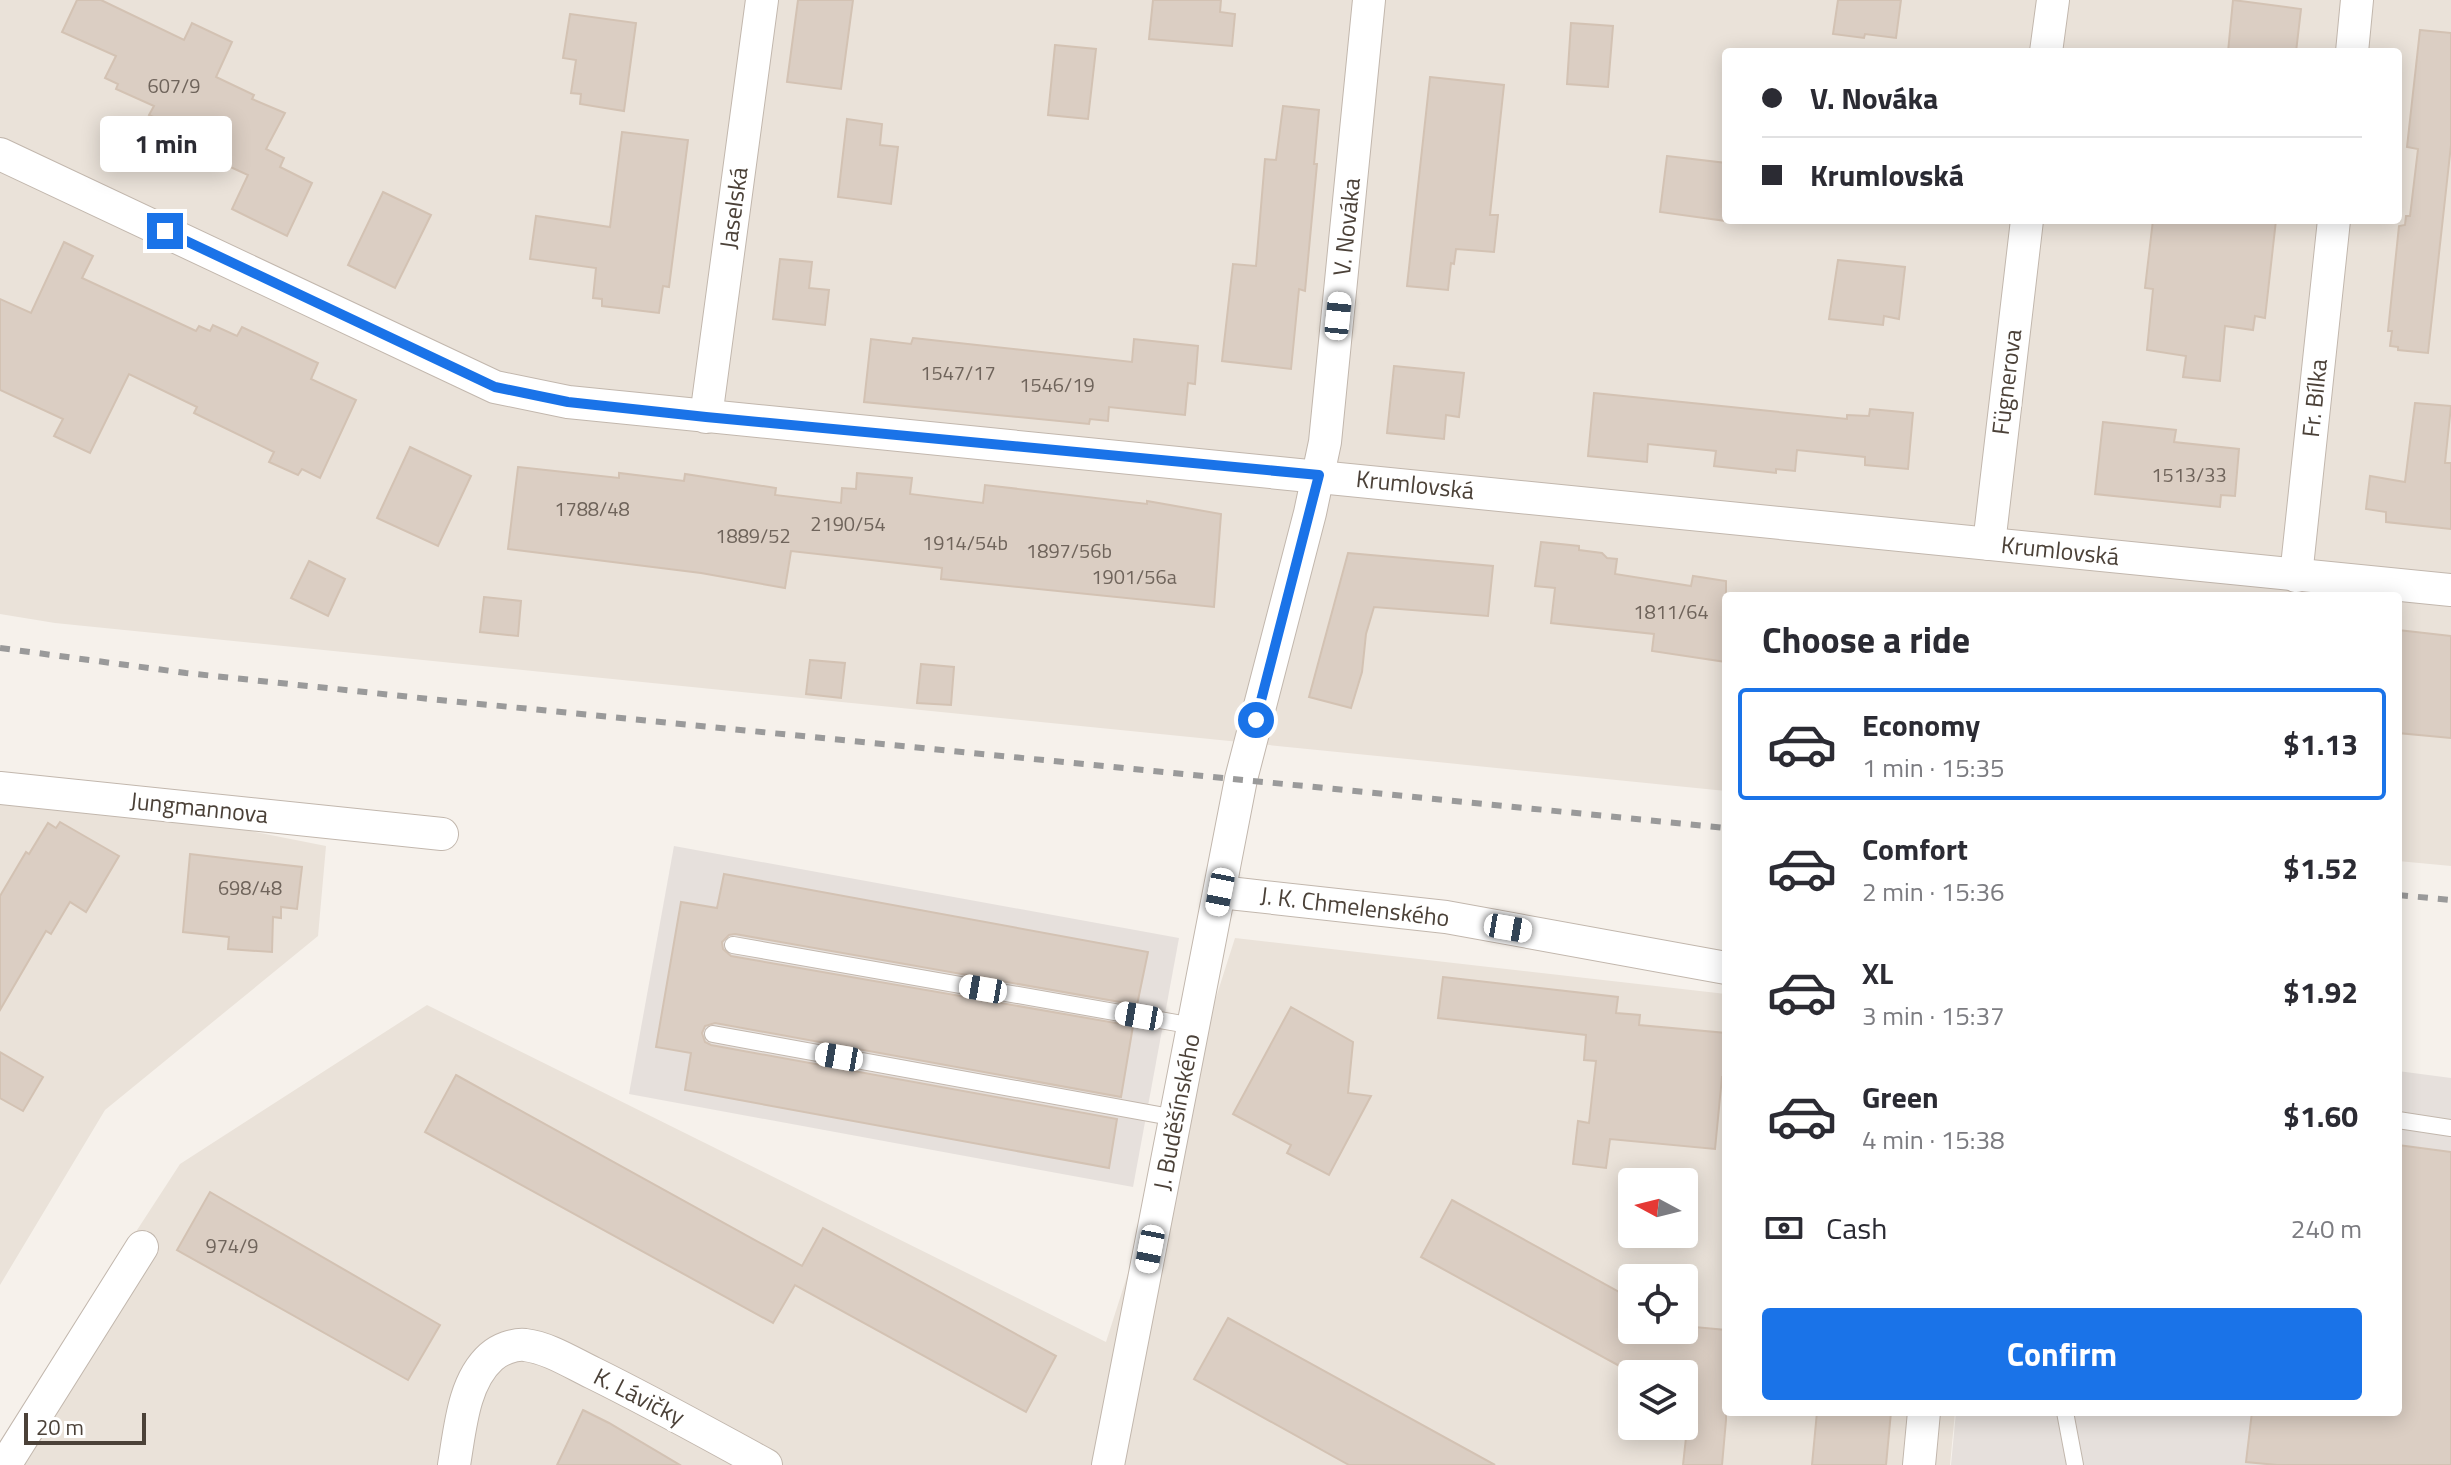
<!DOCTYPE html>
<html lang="en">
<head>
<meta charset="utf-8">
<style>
	:root { --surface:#fff; --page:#f7f7f7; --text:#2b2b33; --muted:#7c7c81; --line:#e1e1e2; --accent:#1a73e8 }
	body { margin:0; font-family:"Titillium Web",sans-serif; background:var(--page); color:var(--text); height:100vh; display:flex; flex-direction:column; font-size:30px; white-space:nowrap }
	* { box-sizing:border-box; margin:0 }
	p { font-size:26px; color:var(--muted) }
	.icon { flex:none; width:44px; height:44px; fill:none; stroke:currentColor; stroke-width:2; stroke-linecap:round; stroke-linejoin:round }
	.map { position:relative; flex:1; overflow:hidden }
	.panel { position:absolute; left:1722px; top:592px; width:680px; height:824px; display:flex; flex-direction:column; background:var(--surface); border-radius:8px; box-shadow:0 4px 20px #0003 }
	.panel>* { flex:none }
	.banner { position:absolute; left:1722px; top:48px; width:680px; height:176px; border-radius:8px; box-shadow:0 4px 20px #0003; display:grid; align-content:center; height:176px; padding:0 40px; background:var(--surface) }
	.needle { width:52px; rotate:277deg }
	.tools { position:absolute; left:1618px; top:1168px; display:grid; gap:16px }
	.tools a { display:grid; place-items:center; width:80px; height:80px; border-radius:8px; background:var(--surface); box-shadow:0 4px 20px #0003; font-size:40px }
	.scale { position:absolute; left:24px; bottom:20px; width:122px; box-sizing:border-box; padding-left:8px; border:4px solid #4b4138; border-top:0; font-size:22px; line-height:28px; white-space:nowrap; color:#4b4138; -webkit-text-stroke:6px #fff; paint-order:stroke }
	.end { position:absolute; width:36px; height:36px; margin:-18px; border:10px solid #1a73e8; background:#fff; box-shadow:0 0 0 4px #fff }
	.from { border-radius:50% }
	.bubble { position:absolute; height:56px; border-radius:8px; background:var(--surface); box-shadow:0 4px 20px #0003; font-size:26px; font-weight:700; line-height:56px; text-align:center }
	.car { position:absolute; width:24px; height:48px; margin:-24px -12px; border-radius:10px; box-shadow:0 0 6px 2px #0007; background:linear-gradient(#fff 24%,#345 0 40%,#fff 0 76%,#345 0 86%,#fff 0) }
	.banner b { display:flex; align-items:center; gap:28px; height:76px; font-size:30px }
	.banner b+b { border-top:2px solid var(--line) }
	.banner i { width:20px; height:20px; background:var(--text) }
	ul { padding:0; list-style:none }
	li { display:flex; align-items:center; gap:24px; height:112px; margin:0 16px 12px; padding:0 24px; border:4px solid transparent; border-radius:8px }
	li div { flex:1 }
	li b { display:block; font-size:30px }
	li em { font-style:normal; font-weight:700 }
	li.active { border-color:var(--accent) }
	li>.icon { width:72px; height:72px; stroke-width:1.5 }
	h2 { padding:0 40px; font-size:36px; line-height:96px }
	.pay { display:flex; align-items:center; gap:20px; height:88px; padding:0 40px; font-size:30px }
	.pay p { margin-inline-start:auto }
	.button { display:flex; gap:16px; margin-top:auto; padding:16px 40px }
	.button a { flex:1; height:92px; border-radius:8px; background:var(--accent); color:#fff; font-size:32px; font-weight:700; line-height:92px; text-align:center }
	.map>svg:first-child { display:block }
	.residential { fill:#eae2d9; fill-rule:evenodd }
	.industrial { fill:#e6e0dc }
	.building { fill:#dbcec3; stroke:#d3c2b3; stroke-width:2 }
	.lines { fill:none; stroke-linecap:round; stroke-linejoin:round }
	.service-casing { stroke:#c2b7ad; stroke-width:18 }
	.minor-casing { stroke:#c2b7ad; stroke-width:34 }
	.service { stroke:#fff; stroke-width:16 }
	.minor { stroke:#fff; stroke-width:32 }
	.rail { stroke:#9a9a9a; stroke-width:6; stroke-dasharray:10 10; stroke-linecap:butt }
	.route { stroke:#1a73e8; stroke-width:10 }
	.labels { text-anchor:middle; stroke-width:7; stroke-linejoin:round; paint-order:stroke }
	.number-label { font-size:20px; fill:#6f645b }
	.street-label { font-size:24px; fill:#4b4138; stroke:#fff }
</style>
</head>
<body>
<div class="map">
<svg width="2451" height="1465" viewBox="0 0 2451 1465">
	<rect width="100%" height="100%" fill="#f6f1eb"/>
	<g class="residential">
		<path d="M0 0H2451V866L2398 861V596H1726V791L55 623 0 614ZM1726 52H2398V220H1726Z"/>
		<path d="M0 781 326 846 318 936 105 1110 0 1285Z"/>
		<path d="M1235 938 1726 994V1412H1955L1950 1465H0V1441L180 1164 427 1005 1106 1342ZM1632 1182H1684V1234H1632ZM1632 1278H1684V1330H1632ZM1632 1374H1684V1426H1632Z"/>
	</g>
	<g class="industrial">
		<path d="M674 846 1179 938 1133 1187 629 1094Z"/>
		<path d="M2398 1071 2451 1078V1465H1951L1956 1412H2398Z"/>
	</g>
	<g class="building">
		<path d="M77 0H101L184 40 192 23 232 42 216 77 254 95 252 99 285 113 266 149 284 158 280 167 312 183 287 236 232 209 248 175 189 148 194 136 149 115 154 106 116 89 118 84 105 78 116 56 62 32Z"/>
		<path d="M798 0H853L841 89 787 82Z"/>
		<path d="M1153 0H1221L1220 12 1235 14 1232 46 1149 39Z"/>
		<path d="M1838 0H1901L1896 38 1865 34 1864 38 1833 34Z"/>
		<path d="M2233 0 2301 9 2296 52H2228Z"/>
		<path d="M570 14 636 23 624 111 580 104 581 94 571 93 576 60 563 58Z"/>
		<path d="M1571 23 1613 26 1608 87 1567 84Z"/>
		<path d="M2420 30 2451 33V145L2428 353 2398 350V347L2390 346 2392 331H2388L2399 226 2405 225 2406 216H2410L2418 149 2407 147Z"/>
		<path d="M1055 45 1096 49 1088 119 1048 115Z"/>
		<path d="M1430 77 1504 85 1490 215H1498L1494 252 1456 249 1454 264 1451 263 1448 290 1407 286Z"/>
		<path d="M1283 106 1319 110 1314 164H1317L1305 291 1299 289 1291 369 1222 361 1233 264 1256 266 1265 159 1276 160Z"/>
		<path d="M847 119 882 124 880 145 898 147 891 204 838 197Z"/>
		<path d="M622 132 688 140 669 287 663 286 659 313 602 306V299L593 298 596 268 530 259 536 216 610 227Z"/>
		<path d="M1667 156 1726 163V221L1660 212Z"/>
		<path d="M383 192 431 215 395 288 348 265Z"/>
		<path d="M2153 220H2276L2265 318 2255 316 2253 330 2225 326 2220 381 2183 377 2186 356 2147 350 2153 289 2145 288Z"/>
		<path d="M64 242 93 256 82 278 196 331 199 326 210 331 213 325 237 336 242 327 318 363 311 379 356 400 320 478 302 469 298 475 269 462 274 452 194 413 197 407 129 374 90 453 54 436 63 419 0 390V299L31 313Z"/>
		<path d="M780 259 812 262 809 288 829 290 825 325 773 319Z"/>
		<path d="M1838 260 1905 267 1899 319 1884 316 1883 325 1829 319Z"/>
		<path d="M913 338 1132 362 1134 339 1198 346 1195 384 1188 383 1185 415 1109 407 1108 421 1090 419 1089 424 864 402 871 339 911 344Z"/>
		<path d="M1394 366 1464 373 1459 417 1446 415 1444 439 1387 433Z"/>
		<path d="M1594 393 1847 419V415L1869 416 1870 409 1913 413 1908 469 1865 465V457L1797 450 1795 471 1776 469V473L1714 466 1716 451 1648 444 1647 462 1588 456Z"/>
		<path d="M2415 403 2451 406 2445 463H2451V529L2386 522V512L2366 509 2370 476 2405 482Z"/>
		<path d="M2103 422 2176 430 2174 442 2239 449 2235 496 2221 495 2220 507 2095 494Z"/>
		<path d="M410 447 471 476 438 546 377 518Z"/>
		<path d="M518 467 619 478V473L684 481 685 474 776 488 775 495 841 503 842 488 856 489 857 473 912 478 910 494 983 503 985 485 1147 504V501L1221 514 1214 607 941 579 942 568 791 551 785 588 701 573 508 549Z"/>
		<path d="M1541 542 1579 546V550L1602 553 1607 558 1617 559 1615 574 1691 586 1693 576 1726 581V662L1652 651 1654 634 1551 623 1555 588 1535 586Z"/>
		<path d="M1348 553 1493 566 1488 616 1374 607 1366 634 1362 672 1351 708 1309 697Z"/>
		<path d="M309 561 345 579 328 616 291 598Z"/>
		<path d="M484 597 521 601 518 636 480 632Z"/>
		<path d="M2398 630 2451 636V738L2398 733Z"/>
		<path d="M810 660 845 663 841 698 806 694Z"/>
		<path d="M921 664 954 667 951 705 917 703Z"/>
		<path d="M60 822 119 856 86 912 70 902 51 934 46 931 0 1010V896L26 852 29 854 48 823 56 828Z"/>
		<path d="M190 854 302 867 297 909 281 907V918L273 917 272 952 228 949 229 937 183 932Z"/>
		<path d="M724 874 1148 952 1137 1005 735 934 729 935 722 942 723 949 731 956 1133 1026 1121 1097 715 1023 705 1026 702 1033 705 1042 711 1045 1117 1119 1109 1168 685 1090 691 1053 656 1047 681 902 717 908Z"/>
		<path d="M1443 977 1618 997 1616 1013 1640 1015 1639 1025 1726 1033V1077H1722L1715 1149 1610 1139 1606 1168 1573 1164 1578 1121 1589 1123 1596 1061 1584 1060 1586 1035 1438 1018Z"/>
		<path d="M1291 1007 1353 1042 1348 1093 1371 1096 1329 1175 1287 1153 1291 1145 1233 1114Z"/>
		<path d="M0 1052 43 1077 23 1111 0 1098Z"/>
		<path d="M456 1075 802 1266 823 1228 1056 1356 1026 1412 795 1285 773 1323 425 1132Z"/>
		<path d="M2398 1145 2451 1152V1465H2277L2246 1462 2252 1412H2398Z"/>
		<path d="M210 1192 440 1325 408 1380 177 1250Z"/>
		<path d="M1452 1200 1632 1299V1330H1684V1326L1726 1330V1420L1722 1465H1683L1693 1374H1634L1421 1257Z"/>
		<path d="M1228 1318 1495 1465H1349L1194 1379Z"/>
		<path d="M583 1410 609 1423 680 1465H557Z"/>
		<path d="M1817 1412H1891L1886 1465H1812Z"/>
	</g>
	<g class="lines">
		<g class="service-casing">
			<g id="service">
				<path d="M733 945 1194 1026"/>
				<path d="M713 1034 1176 1118"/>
				<path d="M2398 1120 2451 1128"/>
				<path d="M2065 1412 2075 1465"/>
			</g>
		</g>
		<g class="minor-casing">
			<g id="minor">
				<path d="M2046 52 2053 0"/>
				<path d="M2352 52 2357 0"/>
				<path d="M0 154 495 387 568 402 2451 590"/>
				<path d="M706 417 762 0"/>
				<path d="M1989 544 2027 220"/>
				<path d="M2296 576 2334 220"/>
				<path d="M0 788 442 834"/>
				<path d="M1220 892 1446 917 1726 968"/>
				<path d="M5 1465 142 1247"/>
				<path d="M454 1465C460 1430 463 1382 491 1357 500 1349 514 1344 525 1345 549 1348 572 1363 593 1373 652 1402 709 1434 766 1465"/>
				<path d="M1108 1465 1241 779 1310 513 1325 442 1369 0"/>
				<path d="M1919 1465 1924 1412"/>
			</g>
		</g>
		<use href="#service" class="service"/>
		<use href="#minor" class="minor"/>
		<g class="rail">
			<path d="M0 648 186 673 430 699 1726 828"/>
			<path d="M2398 895 2451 900"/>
		</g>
	</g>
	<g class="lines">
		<path class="route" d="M165 231 495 387 568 402 706 417 1319 475 1256 720"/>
	</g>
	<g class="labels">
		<g class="number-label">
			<text x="174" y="93">607/9</text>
			<text x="958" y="380">1547/17</text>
			<text x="1057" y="392">1546/19</text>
			<text x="2189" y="482">1513/33</text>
			<text x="592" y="516">1788/48</text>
			<text x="848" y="531">2190/54</text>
			<text x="753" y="543">1889/52</text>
			<text x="965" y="550">1914/54b</text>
			<text x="1069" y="558">1897/56b</text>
			<text x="1134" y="584">1901/56a</text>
			<text x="1671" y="619">1811/64</text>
			<text x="250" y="895">698/48</text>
			<text x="232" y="1253">974/9</text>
		</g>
		<g class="street-label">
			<text transform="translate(734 208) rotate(-82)" y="8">Jaselská</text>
			<text transform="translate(1347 227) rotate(-84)" y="8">V. Nováka</text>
			<text transform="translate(2007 382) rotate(-83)" y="8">Fügnerova</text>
			<text transform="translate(2315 398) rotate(-84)" y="8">Fr. Bílka</text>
			<text transform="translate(1415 485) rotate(6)" y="8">Krumlovská</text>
			<text transform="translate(2060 551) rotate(6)" y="8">Krumlovská</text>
			<text transform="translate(199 808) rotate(6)" y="8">Jungmannova</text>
			<text transform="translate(1355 907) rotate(7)" y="8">J. K. Chmelenského</text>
			<text transform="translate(1177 1112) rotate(-79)" y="8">J. Buděšínského</text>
			<text transform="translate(639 1397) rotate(27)" y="8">K. Lávičky</text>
		</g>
	</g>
</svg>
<div class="tools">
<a><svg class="needle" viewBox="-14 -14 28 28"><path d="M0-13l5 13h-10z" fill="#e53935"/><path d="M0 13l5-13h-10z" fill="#7c7c81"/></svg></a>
<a><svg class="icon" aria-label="locate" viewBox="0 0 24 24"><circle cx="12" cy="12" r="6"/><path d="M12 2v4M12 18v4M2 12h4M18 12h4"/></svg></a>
<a><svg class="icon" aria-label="layers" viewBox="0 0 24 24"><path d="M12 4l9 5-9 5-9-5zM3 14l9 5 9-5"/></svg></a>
</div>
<div class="scale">20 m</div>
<i class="end from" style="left:1256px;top:720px"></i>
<i class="end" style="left:165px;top:231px"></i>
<div class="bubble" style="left:100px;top:116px;width:132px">1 min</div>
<i class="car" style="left:1338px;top:316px;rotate:6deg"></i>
<i class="car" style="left:1220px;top:892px;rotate:191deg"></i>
<i class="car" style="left:1508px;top:928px;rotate:100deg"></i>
<i class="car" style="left:983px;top:989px;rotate:280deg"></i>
<i class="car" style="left:1139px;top:1016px;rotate:280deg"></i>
<i class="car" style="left:839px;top:1057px;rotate:280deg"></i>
<i class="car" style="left:1150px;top:1249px;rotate:191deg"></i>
<div class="banner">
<b><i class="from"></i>V. Nováka</b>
<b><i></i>Krumlovská</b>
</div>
<section class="panel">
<h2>Choose a ride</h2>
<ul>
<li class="active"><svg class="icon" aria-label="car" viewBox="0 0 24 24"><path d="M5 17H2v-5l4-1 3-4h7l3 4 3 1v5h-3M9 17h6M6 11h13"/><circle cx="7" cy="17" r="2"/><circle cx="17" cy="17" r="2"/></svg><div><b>Economy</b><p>1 min · 15:35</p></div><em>$1.13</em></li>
<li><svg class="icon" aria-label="car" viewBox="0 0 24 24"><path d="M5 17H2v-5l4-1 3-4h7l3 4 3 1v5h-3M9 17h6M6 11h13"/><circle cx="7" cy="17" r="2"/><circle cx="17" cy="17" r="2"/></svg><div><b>Comfort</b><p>2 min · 15:36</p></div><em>$1.52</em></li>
<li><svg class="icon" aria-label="car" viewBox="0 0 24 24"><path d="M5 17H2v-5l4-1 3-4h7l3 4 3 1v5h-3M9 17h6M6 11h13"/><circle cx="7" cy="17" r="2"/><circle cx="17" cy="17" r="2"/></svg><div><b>XL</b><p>3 min · 15:37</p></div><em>$1.92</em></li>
<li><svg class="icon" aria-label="car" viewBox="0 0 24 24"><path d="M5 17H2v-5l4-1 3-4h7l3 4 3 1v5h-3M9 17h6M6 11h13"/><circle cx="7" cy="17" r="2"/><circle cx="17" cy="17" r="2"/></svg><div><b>Green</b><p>4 min · 15:38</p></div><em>$1.60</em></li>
</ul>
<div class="pay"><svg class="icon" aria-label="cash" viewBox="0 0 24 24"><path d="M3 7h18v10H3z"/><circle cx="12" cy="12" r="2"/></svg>Cash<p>240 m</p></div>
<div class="button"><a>Confirm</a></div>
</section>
</div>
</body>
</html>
